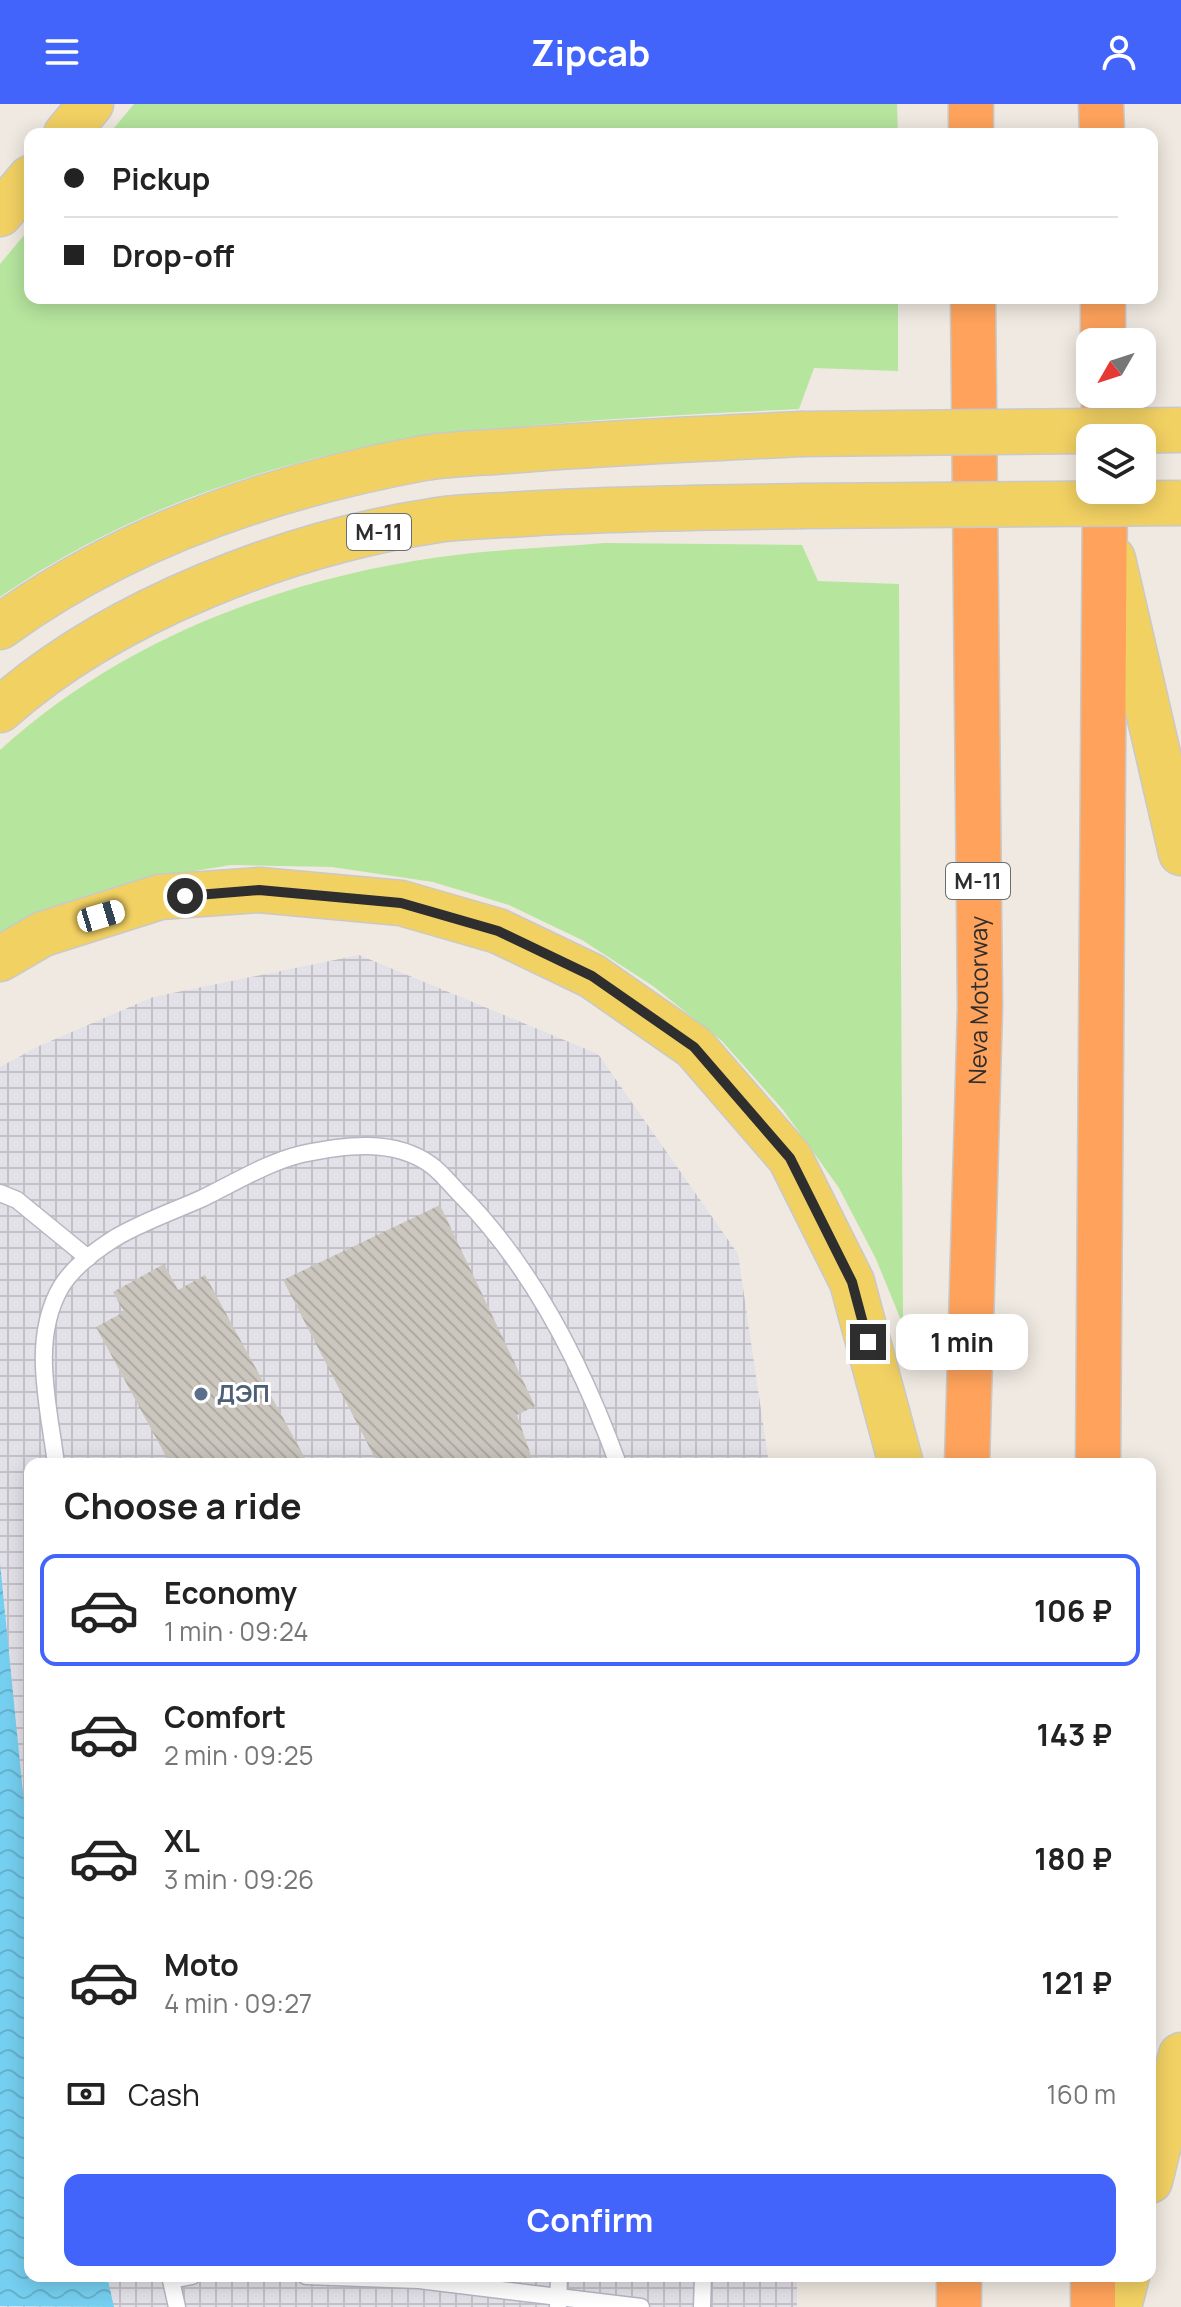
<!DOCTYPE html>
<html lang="en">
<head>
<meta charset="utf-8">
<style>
	:root { --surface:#fff; --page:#f2f2f2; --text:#222; --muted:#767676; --line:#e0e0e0; --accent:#4264fb }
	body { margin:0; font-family:Manrope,sans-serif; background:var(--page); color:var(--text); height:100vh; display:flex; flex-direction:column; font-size:30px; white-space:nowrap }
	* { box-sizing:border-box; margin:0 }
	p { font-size:26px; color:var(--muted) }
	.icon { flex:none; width:44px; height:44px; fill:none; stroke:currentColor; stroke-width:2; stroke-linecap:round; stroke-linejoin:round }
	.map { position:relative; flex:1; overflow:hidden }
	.details { position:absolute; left:24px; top:1354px; width:1132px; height:824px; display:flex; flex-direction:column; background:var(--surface); border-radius:16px; box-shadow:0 4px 20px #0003 }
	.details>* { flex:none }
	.banner { position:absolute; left:24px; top:24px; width:1134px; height:176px; border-radius:16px; box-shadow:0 4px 20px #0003; display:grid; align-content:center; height:176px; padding:0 40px; background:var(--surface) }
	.needle { width:52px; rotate:231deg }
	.controls { position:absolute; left:1076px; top:224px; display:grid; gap:16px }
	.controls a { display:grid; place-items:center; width:80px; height:80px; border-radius:16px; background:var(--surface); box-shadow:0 4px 20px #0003; font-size:40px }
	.end { position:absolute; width:36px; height:36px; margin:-18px; border:10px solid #2e2e2e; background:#fff; box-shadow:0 0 0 4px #fff }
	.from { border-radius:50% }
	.bubble { position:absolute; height:56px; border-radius:16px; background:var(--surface); box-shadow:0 4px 20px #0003; font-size:26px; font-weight:700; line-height:56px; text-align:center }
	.car { position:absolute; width:24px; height:48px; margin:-24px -12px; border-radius:10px; box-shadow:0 0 6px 2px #0007; background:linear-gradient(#fff 24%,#345 0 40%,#fff 0 76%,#345 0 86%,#fff 0) }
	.banner b { display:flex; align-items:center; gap:28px; height:76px; font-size:30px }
	.banner b+b { border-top:2px solid var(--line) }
	.banner i { width:20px; height:20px; background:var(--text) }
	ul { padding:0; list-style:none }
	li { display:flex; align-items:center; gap:24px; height:112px; margin:0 16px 12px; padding:0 24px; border:4px solid transparent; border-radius:16px }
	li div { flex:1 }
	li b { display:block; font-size:30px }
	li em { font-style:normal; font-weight:700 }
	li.current { border-color:var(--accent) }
	li>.icon { width:72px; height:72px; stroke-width:1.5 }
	h2 { padding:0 40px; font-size:36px; line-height:96px }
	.pay { display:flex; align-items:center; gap:20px; height:88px; padding:0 40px; font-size:30px }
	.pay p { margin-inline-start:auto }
	.action { display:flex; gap:16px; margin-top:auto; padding:16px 40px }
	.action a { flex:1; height:92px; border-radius:16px; background:var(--accent); color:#fff; font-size:32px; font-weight:700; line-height:92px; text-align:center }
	header { display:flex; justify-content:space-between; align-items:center; height:104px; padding:0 40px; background:var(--accent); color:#fff; font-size:36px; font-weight:700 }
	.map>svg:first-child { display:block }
	.industrial { fill:url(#industrial-grid) }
	.grass { fill:#b6e59e }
	.water { fill:url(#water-waves) }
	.building { fill:url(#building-back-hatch) }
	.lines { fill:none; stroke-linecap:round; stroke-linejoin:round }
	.service-casing { stroke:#b4b7c1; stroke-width:19 }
	.primary-casing { stroke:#c9c9c9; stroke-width:47 }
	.motorway-casing { stroke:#c9c9c9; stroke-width:47 }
	.service { stroke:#fff; stroke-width:16 }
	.primary { stroke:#f2d163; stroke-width:44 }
	.motorway { stroke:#ffa35c; stroke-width:44 }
	.primary-bridge-casing { stroke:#c9c9c9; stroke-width:47; stroke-linecap:butt }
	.primary-bridge { stroke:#f2d163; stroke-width:44 }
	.route { stroke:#2e2e2e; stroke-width:10 }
	.service-dot { fill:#5c6f8a; stroke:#fff; stroke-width:3 }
	.labels { text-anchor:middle; stroke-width:6; stroke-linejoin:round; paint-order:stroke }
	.shield { fill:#fff; stroke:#6d6d6d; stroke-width:2 }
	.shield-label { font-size:22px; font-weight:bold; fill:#2e2e2e }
	.street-label { font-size:24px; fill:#2e2e2e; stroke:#fff }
	.service-label { font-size:24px; font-weight:bold; fill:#4e5e75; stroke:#fff; text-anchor:start }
</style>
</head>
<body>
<header><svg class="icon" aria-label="menu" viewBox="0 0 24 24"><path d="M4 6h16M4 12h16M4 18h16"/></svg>Zipcab<svg class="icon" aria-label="person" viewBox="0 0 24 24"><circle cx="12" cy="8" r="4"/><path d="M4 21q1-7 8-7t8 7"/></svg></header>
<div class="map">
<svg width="1181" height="2203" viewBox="0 0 1181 2203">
	<defs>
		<pattern id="industrial-grid" width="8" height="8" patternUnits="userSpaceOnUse" patternTransform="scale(2)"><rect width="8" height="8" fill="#e3e1e8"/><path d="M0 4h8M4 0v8" fill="none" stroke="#c3c1c7"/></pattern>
		<pattern id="water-waves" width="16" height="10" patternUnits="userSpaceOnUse" patternTransform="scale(2)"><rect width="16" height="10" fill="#75cff0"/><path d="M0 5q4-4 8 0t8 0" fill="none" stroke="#66b2ce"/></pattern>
		<pattern id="building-back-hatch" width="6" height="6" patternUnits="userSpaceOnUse" patternTransform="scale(2)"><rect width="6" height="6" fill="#cbc7bf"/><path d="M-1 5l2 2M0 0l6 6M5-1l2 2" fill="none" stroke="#afaba4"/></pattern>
	</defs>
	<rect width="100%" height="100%" fill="#efe9e1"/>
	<path class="industrial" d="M359 851 598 950 738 1150 769 1360H30V2172H797V2203H0V963L39 942 153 893Z"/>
	<g class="grass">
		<path d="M134 0H897L898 30H109Z"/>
		<path d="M30 124V194H898V267L814 264 799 305C702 310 604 314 508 324 479 326 451 328 423 332 272 357 126 406 0 493V160Z"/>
		<path d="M604 439 802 441 818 477 899 480 903 1221 876 1155 839 1084 784 1007 722 937 653 882 582 836 509 801 433 778 332 763 231 761 146 775 0 831V646C119 537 281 475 440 453 494 445 549 444 604 439Z"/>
	</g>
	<path class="water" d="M0 1459 30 1759V2172H107L114 2203 0 2202Z"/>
	<g class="building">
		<path d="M440 1101 535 1302 517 1311 534 1360H378L283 1176Z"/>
		<path d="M164 1160 178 1186 205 1171 306 1356 299 1360H170L96 1223 124 1208 113 1188Z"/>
	</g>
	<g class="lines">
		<g class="service-casing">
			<g id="service">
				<path d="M0 1089 17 1096 88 1154"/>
				<path d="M56 1360C49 1303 30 1236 61 1183 73 1163 96 1146 115 1134 142 1118 174 1107 203 1094 234 1079 268 1058 302 1050 344 1041 394 1034 431 1061 442 1069 451 1081 461 1091 534 1165 583 1263 618 1360"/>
				<path d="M170 2172 177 2203"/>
				<path d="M306 2172 419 2176 641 2203"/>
				<path d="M171 2176 192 2172"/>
				<path d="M558 2203 559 2172"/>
				<path d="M702 2203 703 2172"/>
			</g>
		</g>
		<g class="primary-casing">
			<g id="primary">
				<path d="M66 30 91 0"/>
				<path d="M0 110 30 74"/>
				<path d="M1113 455 1181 749"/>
				<path d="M0 523C125 432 273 382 424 354 456 349 489 349 521 346 614 338 707 335 800 330"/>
				<path d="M0 606C112 506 291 438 438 416 466 412 495 412 523 410 615 404 708 404 801 402"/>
				<path d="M0 855 43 830 160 793 259 786 401 799 498 827 592 872 694 943 790 1054 852 1178 901 1360"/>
				<path d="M1150 2077 1181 1951"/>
				<path d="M1119 2203 1127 2172"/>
			</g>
		</g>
		<g class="motorway-casing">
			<g id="motorway">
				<path d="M971 0V30"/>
				<path d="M1101 0 1102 30"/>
				<path d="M1103 194V238"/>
				<path d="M1104 290V334"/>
				<path id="s1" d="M967 1360 980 904 973 194"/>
				<path d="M1098 1360 1105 386"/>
				<path d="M959 2172V2203"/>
				<path d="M1093 2203V2172"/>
			</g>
		</g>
		<use href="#service" class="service"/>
		<use href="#primary" class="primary"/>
		<use href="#motorway" class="motorway"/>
		<g class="primary-bridge-casing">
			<g id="primary-bridge">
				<path d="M800 330 1181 326"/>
				<path d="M801 402 1181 399"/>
			</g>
		</g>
		<use href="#primary-bridge" class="primary-bridge"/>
	</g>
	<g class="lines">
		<path class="route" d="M185 792 259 786 401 799 498 827 592 872 694 943 790 1054 852 1178 868 1238"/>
	</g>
	<circle class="service-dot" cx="201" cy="1290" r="8"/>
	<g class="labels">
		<g class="shield">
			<rect x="347" y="410" width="64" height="36" rx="6"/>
			<rect x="946" y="759" width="64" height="36" rx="6"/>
		</g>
		<g class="shield-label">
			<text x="379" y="436">М-11</text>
			<text x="978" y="785">М-11</text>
		</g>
		<g class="street-label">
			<text dy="8" stroke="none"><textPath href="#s1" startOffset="464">Neva Motorway</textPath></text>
		</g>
		<g class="service-label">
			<text x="217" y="1298">ДЭП</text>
		</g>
	</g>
</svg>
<div class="controls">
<a><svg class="needle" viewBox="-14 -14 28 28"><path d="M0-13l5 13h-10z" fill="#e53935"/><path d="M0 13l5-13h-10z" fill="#767676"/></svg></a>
<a><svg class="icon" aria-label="layers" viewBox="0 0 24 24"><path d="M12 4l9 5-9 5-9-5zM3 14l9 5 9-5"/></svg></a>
</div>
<i class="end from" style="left:185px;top:792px"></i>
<i class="end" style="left:868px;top:1238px"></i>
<div class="bubble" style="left:896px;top:1210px;width:132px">1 min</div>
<i class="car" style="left:101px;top:812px;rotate:73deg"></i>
<div class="banner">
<b><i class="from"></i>Pickup</b>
<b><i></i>Drop-off</b>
</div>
<section class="details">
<h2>Choose a ride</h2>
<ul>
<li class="current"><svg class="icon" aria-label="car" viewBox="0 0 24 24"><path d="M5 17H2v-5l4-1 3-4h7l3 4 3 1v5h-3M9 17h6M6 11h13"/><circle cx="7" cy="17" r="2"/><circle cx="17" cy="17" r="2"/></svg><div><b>Economy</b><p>1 min · 09:24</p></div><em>106 ₽</em></li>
<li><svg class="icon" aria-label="car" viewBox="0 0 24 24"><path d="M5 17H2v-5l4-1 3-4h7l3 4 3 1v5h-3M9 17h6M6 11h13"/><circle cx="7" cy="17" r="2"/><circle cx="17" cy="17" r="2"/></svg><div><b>Comfort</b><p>2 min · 09:25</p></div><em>143 ₽</em></li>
<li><svg class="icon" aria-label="car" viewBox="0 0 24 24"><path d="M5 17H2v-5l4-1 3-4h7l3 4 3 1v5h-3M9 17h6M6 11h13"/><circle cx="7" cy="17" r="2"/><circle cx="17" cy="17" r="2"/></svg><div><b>XL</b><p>3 min · 09:26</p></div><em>180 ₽</em></li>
<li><svg class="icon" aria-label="car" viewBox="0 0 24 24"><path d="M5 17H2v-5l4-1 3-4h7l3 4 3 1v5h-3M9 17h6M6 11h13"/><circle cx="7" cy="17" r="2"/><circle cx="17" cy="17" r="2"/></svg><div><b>Moto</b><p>4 min · 09:27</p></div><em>121 ₽</em></li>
</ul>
<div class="pay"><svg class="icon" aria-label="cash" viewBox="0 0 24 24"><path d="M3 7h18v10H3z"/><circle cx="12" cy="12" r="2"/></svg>Cash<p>160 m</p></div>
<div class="action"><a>Confirm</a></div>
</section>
</div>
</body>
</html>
